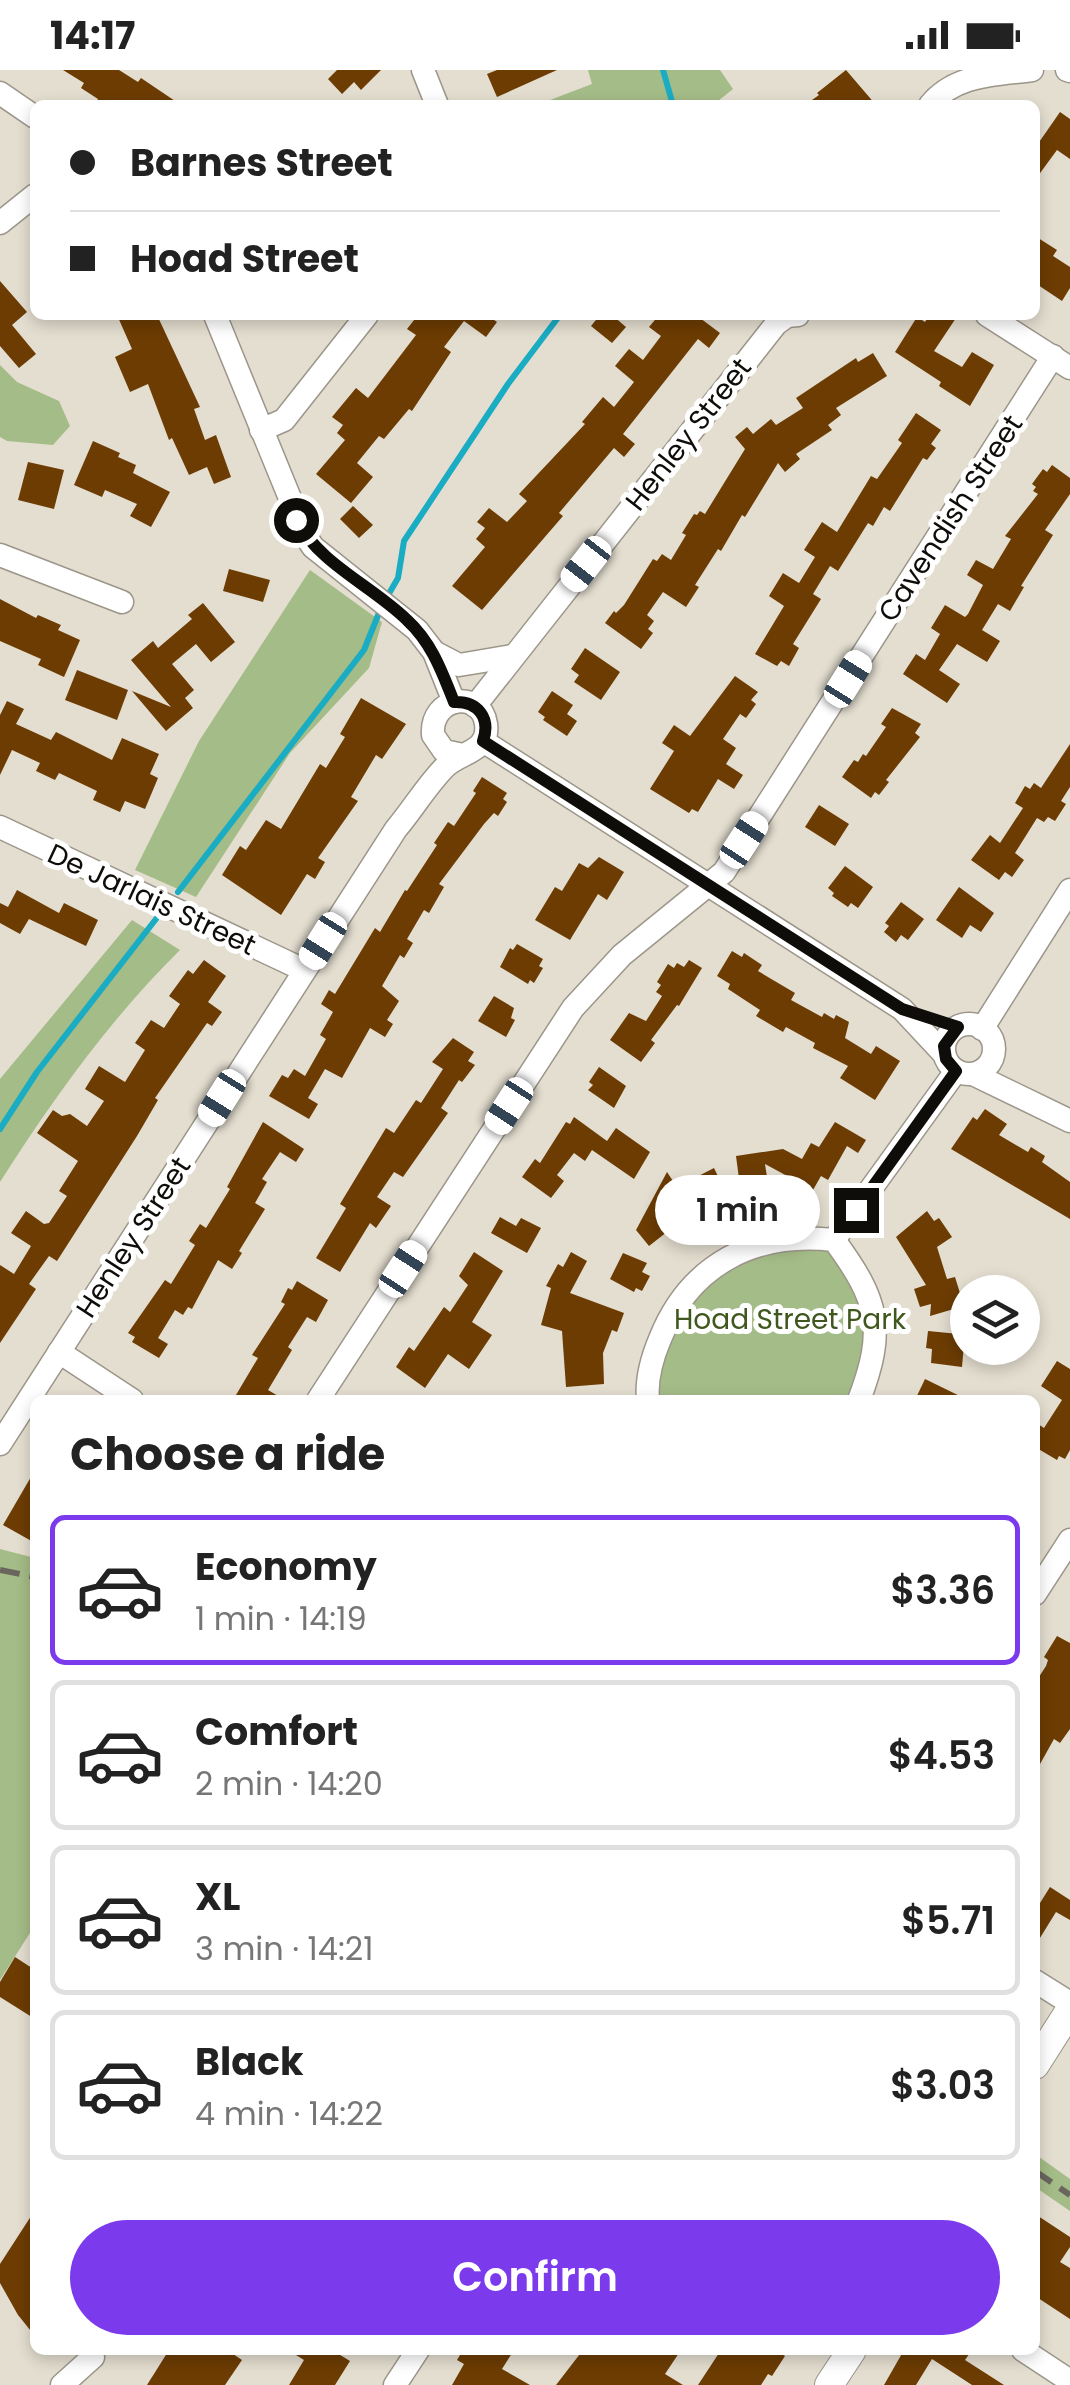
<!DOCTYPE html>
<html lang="en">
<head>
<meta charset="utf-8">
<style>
	:root { --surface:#fff; --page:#f2f2f2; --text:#222; --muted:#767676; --line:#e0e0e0; --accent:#7c3aed }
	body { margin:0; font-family:Poppins,sans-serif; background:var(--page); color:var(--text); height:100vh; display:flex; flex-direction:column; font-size:38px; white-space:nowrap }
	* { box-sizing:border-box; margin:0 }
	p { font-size:32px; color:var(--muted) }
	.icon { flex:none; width:55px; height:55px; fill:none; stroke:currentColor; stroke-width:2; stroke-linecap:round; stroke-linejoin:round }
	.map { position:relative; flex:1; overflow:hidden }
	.panel { position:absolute; left:30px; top:1325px; width:1010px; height:960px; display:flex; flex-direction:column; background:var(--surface); border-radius:15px; box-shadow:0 5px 15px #0003 }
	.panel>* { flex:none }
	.hud { position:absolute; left:30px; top:30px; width:1010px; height:220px; border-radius:15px; box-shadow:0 5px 15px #0003; display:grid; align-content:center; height:220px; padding:0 40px; background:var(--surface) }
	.fabs { position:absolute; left:950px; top:1205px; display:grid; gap:20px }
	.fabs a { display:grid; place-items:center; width:90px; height:90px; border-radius:50%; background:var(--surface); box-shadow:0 5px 15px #0003; font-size:50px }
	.end { position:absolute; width:45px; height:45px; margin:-22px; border:12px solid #0f0d09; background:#fff; box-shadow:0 0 0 5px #fff }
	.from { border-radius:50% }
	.bubble { position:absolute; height:70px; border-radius:35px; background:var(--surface); box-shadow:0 5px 15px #0003; font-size:32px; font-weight:600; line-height:70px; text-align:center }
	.car { position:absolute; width:30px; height:60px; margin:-30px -15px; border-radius:12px; box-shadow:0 0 8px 2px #0007; background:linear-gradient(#fff 24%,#345 0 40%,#fff 0 76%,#345 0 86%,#fff 0) }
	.hud b { display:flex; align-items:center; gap:35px; height:95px; font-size:38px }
	.hud b+b { border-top:2px solid var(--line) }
	.hud i { width:25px; height:25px; background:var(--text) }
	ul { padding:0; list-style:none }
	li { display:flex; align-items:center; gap:30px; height:150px; margin:0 20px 15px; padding:0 20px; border:5px solid var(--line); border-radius:15px }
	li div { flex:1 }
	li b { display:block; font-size:38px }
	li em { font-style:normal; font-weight:600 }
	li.active { border-color:var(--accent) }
	li>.icon { width:90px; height:90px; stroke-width:1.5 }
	h2 { padding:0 40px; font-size:45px; line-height:120px }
	.cta { display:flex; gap:20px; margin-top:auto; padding:20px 40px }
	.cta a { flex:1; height:115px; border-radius:60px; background:var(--accent); color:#fff; font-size:40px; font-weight:600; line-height:115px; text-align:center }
	.status { display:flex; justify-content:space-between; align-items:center; height:70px; padding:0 50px; background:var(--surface); direction:ltr }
	.status svg { height:28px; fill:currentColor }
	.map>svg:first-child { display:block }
	.green { fill:#a4bc87 }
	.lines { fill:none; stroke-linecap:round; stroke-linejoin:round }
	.stream { stroke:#1aacc3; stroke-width:6 }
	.building { fill:#6c3c03 }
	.minor-casing { stroke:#9c968a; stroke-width:25 }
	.tertiary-casing { stroke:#9c968a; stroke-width:30 }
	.minor { stroke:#fff; stroke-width:22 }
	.tertiary { stroke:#fff; stroke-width:28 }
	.rail { stroke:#6a665e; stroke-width:6; stroke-dasharray:20 10; stroke-linecap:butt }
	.route { stroke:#0f0d09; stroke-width:12 }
	.labels { text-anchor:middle; stroke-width:10; stroke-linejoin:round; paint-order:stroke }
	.street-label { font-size:28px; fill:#0f0d09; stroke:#fff }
	.park-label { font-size:28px; fill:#40571e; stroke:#fff }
</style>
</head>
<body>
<div class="status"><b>14:17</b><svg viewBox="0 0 49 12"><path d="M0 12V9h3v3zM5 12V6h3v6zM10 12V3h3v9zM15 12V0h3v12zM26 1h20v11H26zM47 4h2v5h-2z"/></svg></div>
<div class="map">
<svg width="1070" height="2315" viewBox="0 0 1070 2315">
	<rect width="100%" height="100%" fill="#e4ded0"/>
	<g class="green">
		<path d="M588 0H720L733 19 713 35H537L592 14Z"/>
		<path d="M0 295 17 312 59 331 70 356 53 375 7 371 0 367Z"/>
		<path d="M310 500 382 552 369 598 290 683 196 827 135 800 199 671Z"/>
		<path d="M132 850 180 880C110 949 53 1029 0 1112V1009Z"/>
		<path d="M834 1170 869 1227 859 1330H648L656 1278 725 1192Z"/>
		<path d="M0 1479 35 1488V1855L0 1910Z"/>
		<path d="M1035 2084 1070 2109V2141L1035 2117Z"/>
	</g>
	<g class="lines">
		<g class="stream">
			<path d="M663 0 673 35"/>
			<path d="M387 527 398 508 404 471 508 314 560 245"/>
			<path d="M178 822 364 580 381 538"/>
			<path d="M0 1059 37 1002 156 849"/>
		</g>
	</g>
	<g class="building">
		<path d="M63 0H119L138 12 141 8 181 35H94L98 29 81 18 84 13Z"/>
		<path d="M337 0H381L361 20 354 12 342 24 328 9Z"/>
		<path d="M497 0H557L497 27 487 4Z"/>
		<path d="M846 0 876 35H805L819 25 817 23Z"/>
		<path d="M1060 42 1070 49V89L1057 80 1035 110V78Z"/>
		<path d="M1035 166 1057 180 1053 186 1070 197V218L1062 231 1035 213Z"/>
		<path d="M0 211 27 242 12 255 36 284 19 298 0 276Z"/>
		<path d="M117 245H157L200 337 194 339 205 370 216 365 231 407 214 414 207 397 189 405 172 368 169 370 148 314 130 322 115 287 132 279Z"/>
		<path d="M418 245H487L497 252 486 267 464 251 444 277 451 282 412 341 409 339 384 369 379 366 357 393 373 407 351 433 316 404 345 370 337 363 343 355 332 347 356 318 368 328 416 265 407 259Z"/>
		<path d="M600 245H612L626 257 612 273 591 256Z"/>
		<path d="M659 245H696L720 263 709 278 698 269 623 364 635 374 624 387 614 378 559 443 563 446 482 540 452 516 485 477 476 469 485 458 477 452 489 438 507 452 527 431 519 424 585 354 582 352 603 327 614 337 634 312 615 296 629 279 643 290 661 266 649 257Z"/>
		<path d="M930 245H958L934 281 962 297 972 282 994 295 970 336 939 316 941 312 895 282 917 247 925 252Z"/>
		<path d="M873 283 887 306 836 338 841 345 828 355 832 360 796 384 800 389 785 402 778 393 745 447 742 445 721 481 718 479 695 515 699 517 686 537 663 522 647 545 654 551 648 559 653 563 641 579 605 553 614 541 616 543 624 535 653 489 657 491 662 484 671 490 686 465 682 463 694 444 697 445 700 441 705 444 745 379 735 367 747 357 753 364 771 349 776 355 803 338 796 328 856 288 858 292Z"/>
		<path d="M916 343 941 360 931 374 936 378 927 390 923 388 890 441 884 437 873 456 868 453 838 501 830 496 813 524 821 529 793 574 799 578 789 596 781 591 777 596 755 584 784 536 769 526 783 503 799 513 815 487 804 480 822 452 837 462 871 406 877 409 902 373 898 370Z"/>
		<path d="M93 371 120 383 118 387 136 395 133 403 170 422 151 457 130 446 137 434 105 420 102 427 74 415Z"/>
		<path d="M28 392 64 400 54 439 18 430Z"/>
		<path d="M1052 395 1070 408V424L1045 460 1053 465 1021 516 1024 517 1010 541 998 534 982 560 1000 571 987 592 957 574 939 600 960 614 947 633 903 604 916 584 925 590 940 564 931 558 945 535 965 547 968 544 983 515 967 505 976 490 993 499 1011 469 1005 466 1038 424 1033 421 1036 417 1032 414 1043 399 1047 402Z"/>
		<path d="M353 436 373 455 359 468 340 449Z"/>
		<path d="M229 499 270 510 263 532 223 521Z"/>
		<path d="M0 529 36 548 38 545 61 555 58 560 80 570 64 607 38 595 41 589 0 571Z"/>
		<path d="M203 533 235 572 211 592 196 574 172 594 194 620 185 628 193 638 166 661 132 621 171 637 131 590 153 571 158 578 192 549 188 545Z"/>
		<path d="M585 578 620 602 601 630 574 612 579 605 571 599Z"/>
		<path d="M77 600 128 620 117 650 65 630Z"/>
		<path d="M735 606 758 622 751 630 756 634 746 648 740 644 723 669 736 678 726 694 743 705 734 719 718 709 698 742 692 739 689 743 650 719 674 681 662 673 674 655 690 666Z"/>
		<path d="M552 621 573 635 567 644 577 651 567 666 543 650 545 647 538 642Z"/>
		<path d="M361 628 406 654 382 689 376 685 351 727 358 731 318 788 325 792 315 809 307 804 281 845 222 805 240 776 246 780 266 750 281 759 320 694 326 698 345 667 340 664Z"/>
		<path d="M7 631 24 639 16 654 51 670 56 662 112 690 122 668 159 684 150 704 158 708 145 739 125 731 120 742 93 730 97 721 59 703 55 710 36 701 40 693 12 680 0 705V645Z"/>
		<path d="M892 638 921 654 915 663 920 667 886 710 889 712 879 725 875 722 871 728 842 707 854 690 858 692 863 684 866 686 886 657 881 654Z"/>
		<path d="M1070 674V717L1061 731 1066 734 1055 751 1048 747 1044 752 1037 748 1015 783 1024 790 1012 807 1005 802 999 810 971 790 990 765 1000 773 1023 738 1015 733 1025 716 1030 719 1034 713 1041 718Z"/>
		<path d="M482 707 507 723 503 729 507 732 498 746 494 743 484 754 439 814 444 817 429 843 424 840 407 869 413 873 404 888 400 885 382 916 399 931 387 950 393 954 385 967 370 958 342 1008 325 999 308 1028 318 1034 309 1049 269 1026 282 1005 288 1008 294 999 305 1006 326 969 320 965 333 942 321 934 329 920 335 924 375 858 380 862 405 820 407 821 437 775 434 773 448 752 454 756 476 723 473 721Z"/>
		<path d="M819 735 849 754 835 776 805 757Z"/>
		<path d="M599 787 624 802 607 830 598 824 570 870 535 850 555 817 562 821 579 793 588 798Z"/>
		<path d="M845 796 873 817 858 838 851 833 848 837 832 826 834 823 828 818Z"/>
		<path d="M959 817 994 843 981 862 970 855 962 868 936 850Z"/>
		<path d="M17 820 59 843 64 833 98 850 86 876 29 849 20 864 0 853V833L8 837Z"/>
		<path d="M901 832 924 849 908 870 901 865 896 872 884 862 889 856 885 853Z"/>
		<path d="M517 874 543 889 539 896 543 898 534 913 530 910 528 914 500 897 510 878 513 880Z"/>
		<path d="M732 881 742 887 744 883 762 895 758 901 795 923 791 930 822 947 824 943 834 949 836 945 849 952 845 968 871 984 876 976 900 991 875 1030 840 1008 848 996 813 978 815 973 786 957 783 962 756 946 760 940 728 919 730 914 717 906Z"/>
		<path d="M204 890 226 906 208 932 222 942 212 956 207 953 155 1028 158 1030 137 1066 57 1191 49 1186 29 1214 36 1219 0 1273V1195L14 1204 31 1176 11 1163 26 1141 44 1154 49 1153 67 1126 59 1121 78 1091 37 1063 53 1040 62 1046 70 1044 87 1056 104 1031 85 1019 99 996 125 1012 145 980 135 973 151 950 164 958 180 934 169 926 188 900 193 904Z"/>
		<path d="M689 890 702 898 679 936 677 935 651 970 655 973 641 992 610 970 629 943 646 951 662 926 656 922 661 915 657 912 668 894 674 898 677 893 684 897Z"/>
		<path d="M494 926 514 938 511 948 515 950 506 967 478 951Z"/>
		<path d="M453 968 474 982 468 991 475 995 462 1012 459 1010 441 1038 448 1043 403 1107 394 1102 377 1127 391 1136 376 1158 370 1153 340 1202 316 1188 346 1138 340 1134 386 1058 394 1063 416 1030 421 1033 443 999 432 992Z"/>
		<path d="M599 997 626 1016 614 1038 588 1020 593 1015 589 1012Z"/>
		<path d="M985 1039 1007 1054 999 1065 1028 1082 1031 1077 1045 1086 1042 1092 1070 1112V1149L951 1079 973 1047 977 1050Z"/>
		<path d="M574 1047 607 1071 616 1058 650 1082 634 1109 592 1080 585 1091 574 1083 557 1105 564 1111 551 1128 522 1107 535 1089 540 1093 566 1052 570 1054Z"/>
		<path d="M263 1052 304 1079 296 1092 280 1082 262 1109 267 1112 255 1133 265 1139 239 1181 242 1183 232 1199 218 1190 192 1239 188 1237 183 1245 175 1240 158 1268 168 1274 159 1288 132 1272 135 1267 128 1263 165 1210 171 1214 195 1175 189 1171 200 1154 206 1158 230 1119 227 1117Z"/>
		<path d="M835 1052 866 1070 858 1083 847 1076 828 1110 821 1106 813 1120 765 1094 769 1120 741 1124 736 1086 783 1079 802 1089 811 1073 819 1077Z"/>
		<path d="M714 1098 727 1125 697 1140 694 1134 668 1153 672 1158 649 1176 636 1160 667 1102 677 1117Z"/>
		<path d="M927 1141 934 1151 939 1148 952 1167 937 1177 947 1209 955 1207 964 1236 930 1246 931 1234 920 1237 914 1219 926 1215 896 1167Z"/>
		<path d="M500 1147 516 1156 521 1148 541 1158 527 1183 491 1163Z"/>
		<path d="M474 1182 503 1201 472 1252 492 1265 469 1299 448 1284 425 1318 396 1297 409 1277 414 1281 444 1237 450 1242 468 1215 459 1206Z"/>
		<path d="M571 1182 587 1191 570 1223 624 1243 617 1262 612 1260 603 1283 604 1314 566 1317 562 1261 541 1255 551 1218 546 1216 558 1194 563 1197Z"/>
		<path d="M623 1183 647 1193 642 1202 650 1206 642 1221 636 1218 634 1222 610 1209Z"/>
		<path d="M297 1211 328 1230 316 1252 307 1247 288 1277 292 1280 268 1320 285 1330H233L258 1288 252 1285 285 1234 281 1232 288 1218 292 1220Z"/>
		<path d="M928 1261 959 1264 958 1274H964L962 1297 931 1293 932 1279 926 1278Z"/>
		<path d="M1057 1291 1070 1299V1380L1065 1389 1059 1386 1057 1390 1035 1377V1352L1044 1358 1062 1330 1041 1316Z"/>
		<path d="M925 1309 968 1330H915Z"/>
		<path d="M35 1400V1473L3 1455Z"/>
		<path d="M1057 1566 1070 1573V1659L1060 1673 1054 1669 1035 1703V1613L1046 1596 1048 1590 1044 1587Z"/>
		<path d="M1050 1817 1070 1830V1850L1056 1842 1035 1876V1841Z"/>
		<path d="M15 1887 35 1900V1949L0 1927V1912Z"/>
		<path d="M35 2140V2266L18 2245 0 2213V2194Z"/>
		<path d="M1035 2144 1070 2167V2177L1060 2192 1070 2198V2249L1035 2226Z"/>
		<path d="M169 2280H227L242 2290 225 2315H147Z"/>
		<path d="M288 2280H332L350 2291 335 2315H289L304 2290Z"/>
		<path d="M463 2280H514L502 2299 530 2315H452L464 2294 457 2290Z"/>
		<path d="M583 2280H681L665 2304 683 2315H556Z"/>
		<path d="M721 2280H775L785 2286 772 2306 768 2304 761 2315H698Z"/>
		<path d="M904 2280H972L965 2290 1004 2315H972L932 2289 916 2315H884Z"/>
	</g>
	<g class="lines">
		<g class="minor-casing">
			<g id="minor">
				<path d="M423 0 437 35"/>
				<path d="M1067 0 1070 1"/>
				<path d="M0 23 35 47"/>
				<path d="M930 35C955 4 995 5 1032 0"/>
				<path d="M0 153 35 125"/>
				<path d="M215 245 305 465 313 477 417 560 434 582 454 632"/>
				<path d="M987 245 1070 298"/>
				<path d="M261 360 284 350 367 245"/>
				<path d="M0 485 122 532"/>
				<path d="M434 582 459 595 513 586"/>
				<path d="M475 636 776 254 787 246 798 245"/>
				<path d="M483 671 902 939 944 984"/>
				<path d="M0 757 304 900"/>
				<circle cx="969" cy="979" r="25"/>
				<path d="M982 959 1070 820"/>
				<path d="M973 1004 1070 1051"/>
				<path d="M834 1170 956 1001"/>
				<path d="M59 1282 132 1330"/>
				<path d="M318 1330 573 938 622 885 724 802 1053 286"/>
				<path d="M648 1330C646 1310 652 1288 660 1269 690 1194 755 1161 834 1170 879 1231 886 1259 859 1330"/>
				<path d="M0 1374 396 759C413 739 427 715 445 697 460 682 490 682 486 654 481 619 430 626 433 665L444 681 463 685"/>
				<path d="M1035 1524 1070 1470"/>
				<path d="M1035 1911 1070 1933"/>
				<path d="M1023 2280 1070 2311"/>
				<path d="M62 2315 93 2287"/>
				<path d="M395 2315 418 2280"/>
			</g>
		</g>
		<g class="tertiary-casing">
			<g id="tertiary">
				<path d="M1035 1995 1070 1940"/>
				<path d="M829 2315 852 2280"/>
			</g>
		</g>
		<use href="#minor" class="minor"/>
		<use href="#tertiary" class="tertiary"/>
		<g class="rail">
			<path d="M0 1500 35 1507"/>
			<path d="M1035 2101 1070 2125"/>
		</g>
	</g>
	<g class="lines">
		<path class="route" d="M296 450C321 495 371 515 407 550 432 573 442 602 454 632 478 631 491 648 483 671L902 939 958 957 944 976 946 989 956 1001 856 1140"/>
	</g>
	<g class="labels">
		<g class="street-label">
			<text transform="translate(688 364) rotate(-52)" y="10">Henley Street</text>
			<text transform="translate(950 448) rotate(-57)" y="10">Cavendish Street</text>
			<text transform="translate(152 829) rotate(25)" y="10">De Jarlais Street</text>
			<text transform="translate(133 1167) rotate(-57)" y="10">Henley Street</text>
		</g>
		<g class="park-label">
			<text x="790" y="1259">Hoad Street Park</text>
		</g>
	</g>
</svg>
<div class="fabs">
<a><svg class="icon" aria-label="layers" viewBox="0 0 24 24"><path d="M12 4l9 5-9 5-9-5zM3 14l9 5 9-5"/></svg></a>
</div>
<i class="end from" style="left:296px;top:450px"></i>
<i class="end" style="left:856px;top:1140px"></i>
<div class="bubble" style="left:655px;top:1105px;width:165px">1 min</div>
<i class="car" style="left:586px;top:494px;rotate:218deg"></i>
<i class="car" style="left:848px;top:609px;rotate:32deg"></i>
<i class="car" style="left:744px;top:770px;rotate:33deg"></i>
<i class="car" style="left:323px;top:871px;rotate:212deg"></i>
<i class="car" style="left:222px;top:1028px;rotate:212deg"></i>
<i class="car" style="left:509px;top:1036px;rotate:213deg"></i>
<i class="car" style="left:403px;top:1199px;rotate:33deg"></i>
<div class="hud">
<b><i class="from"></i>Barnes Street</b>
<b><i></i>Hoad Street</b>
</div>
<section class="panel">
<h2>Choose a ride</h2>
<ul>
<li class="active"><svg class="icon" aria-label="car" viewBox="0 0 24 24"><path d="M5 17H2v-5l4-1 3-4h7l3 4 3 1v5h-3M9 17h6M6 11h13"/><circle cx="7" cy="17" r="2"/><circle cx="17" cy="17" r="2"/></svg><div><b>Economy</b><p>1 min · 14:19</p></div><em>$3.36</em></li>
<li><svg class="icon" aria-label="car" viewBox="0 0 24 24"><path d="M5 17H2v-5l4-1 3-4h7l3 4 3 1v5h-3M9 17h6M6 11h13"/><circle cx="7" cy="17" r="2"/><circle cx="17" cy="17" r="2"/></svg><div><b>Comfort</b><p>2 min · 14:20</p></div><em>$4.53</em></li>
<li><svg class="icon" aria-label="car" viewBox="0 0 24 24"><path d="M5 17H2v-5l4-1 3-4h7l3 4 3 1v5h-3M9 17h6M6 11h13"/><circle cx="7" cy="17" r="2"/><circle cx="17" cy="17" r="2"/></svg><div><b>XL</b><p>3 min · 14:21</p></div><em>$5.71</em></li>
<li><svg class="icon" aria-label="car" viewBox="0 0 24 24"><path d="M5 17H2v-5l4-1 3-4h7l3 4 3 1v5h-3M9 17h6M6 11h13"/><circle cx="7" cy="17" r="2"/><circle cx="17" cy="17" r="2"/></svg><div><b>Black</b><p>4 min · 14:22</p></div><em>$3.03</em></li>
</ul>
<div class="cta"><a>Confirm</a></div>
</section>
</div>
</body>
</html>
